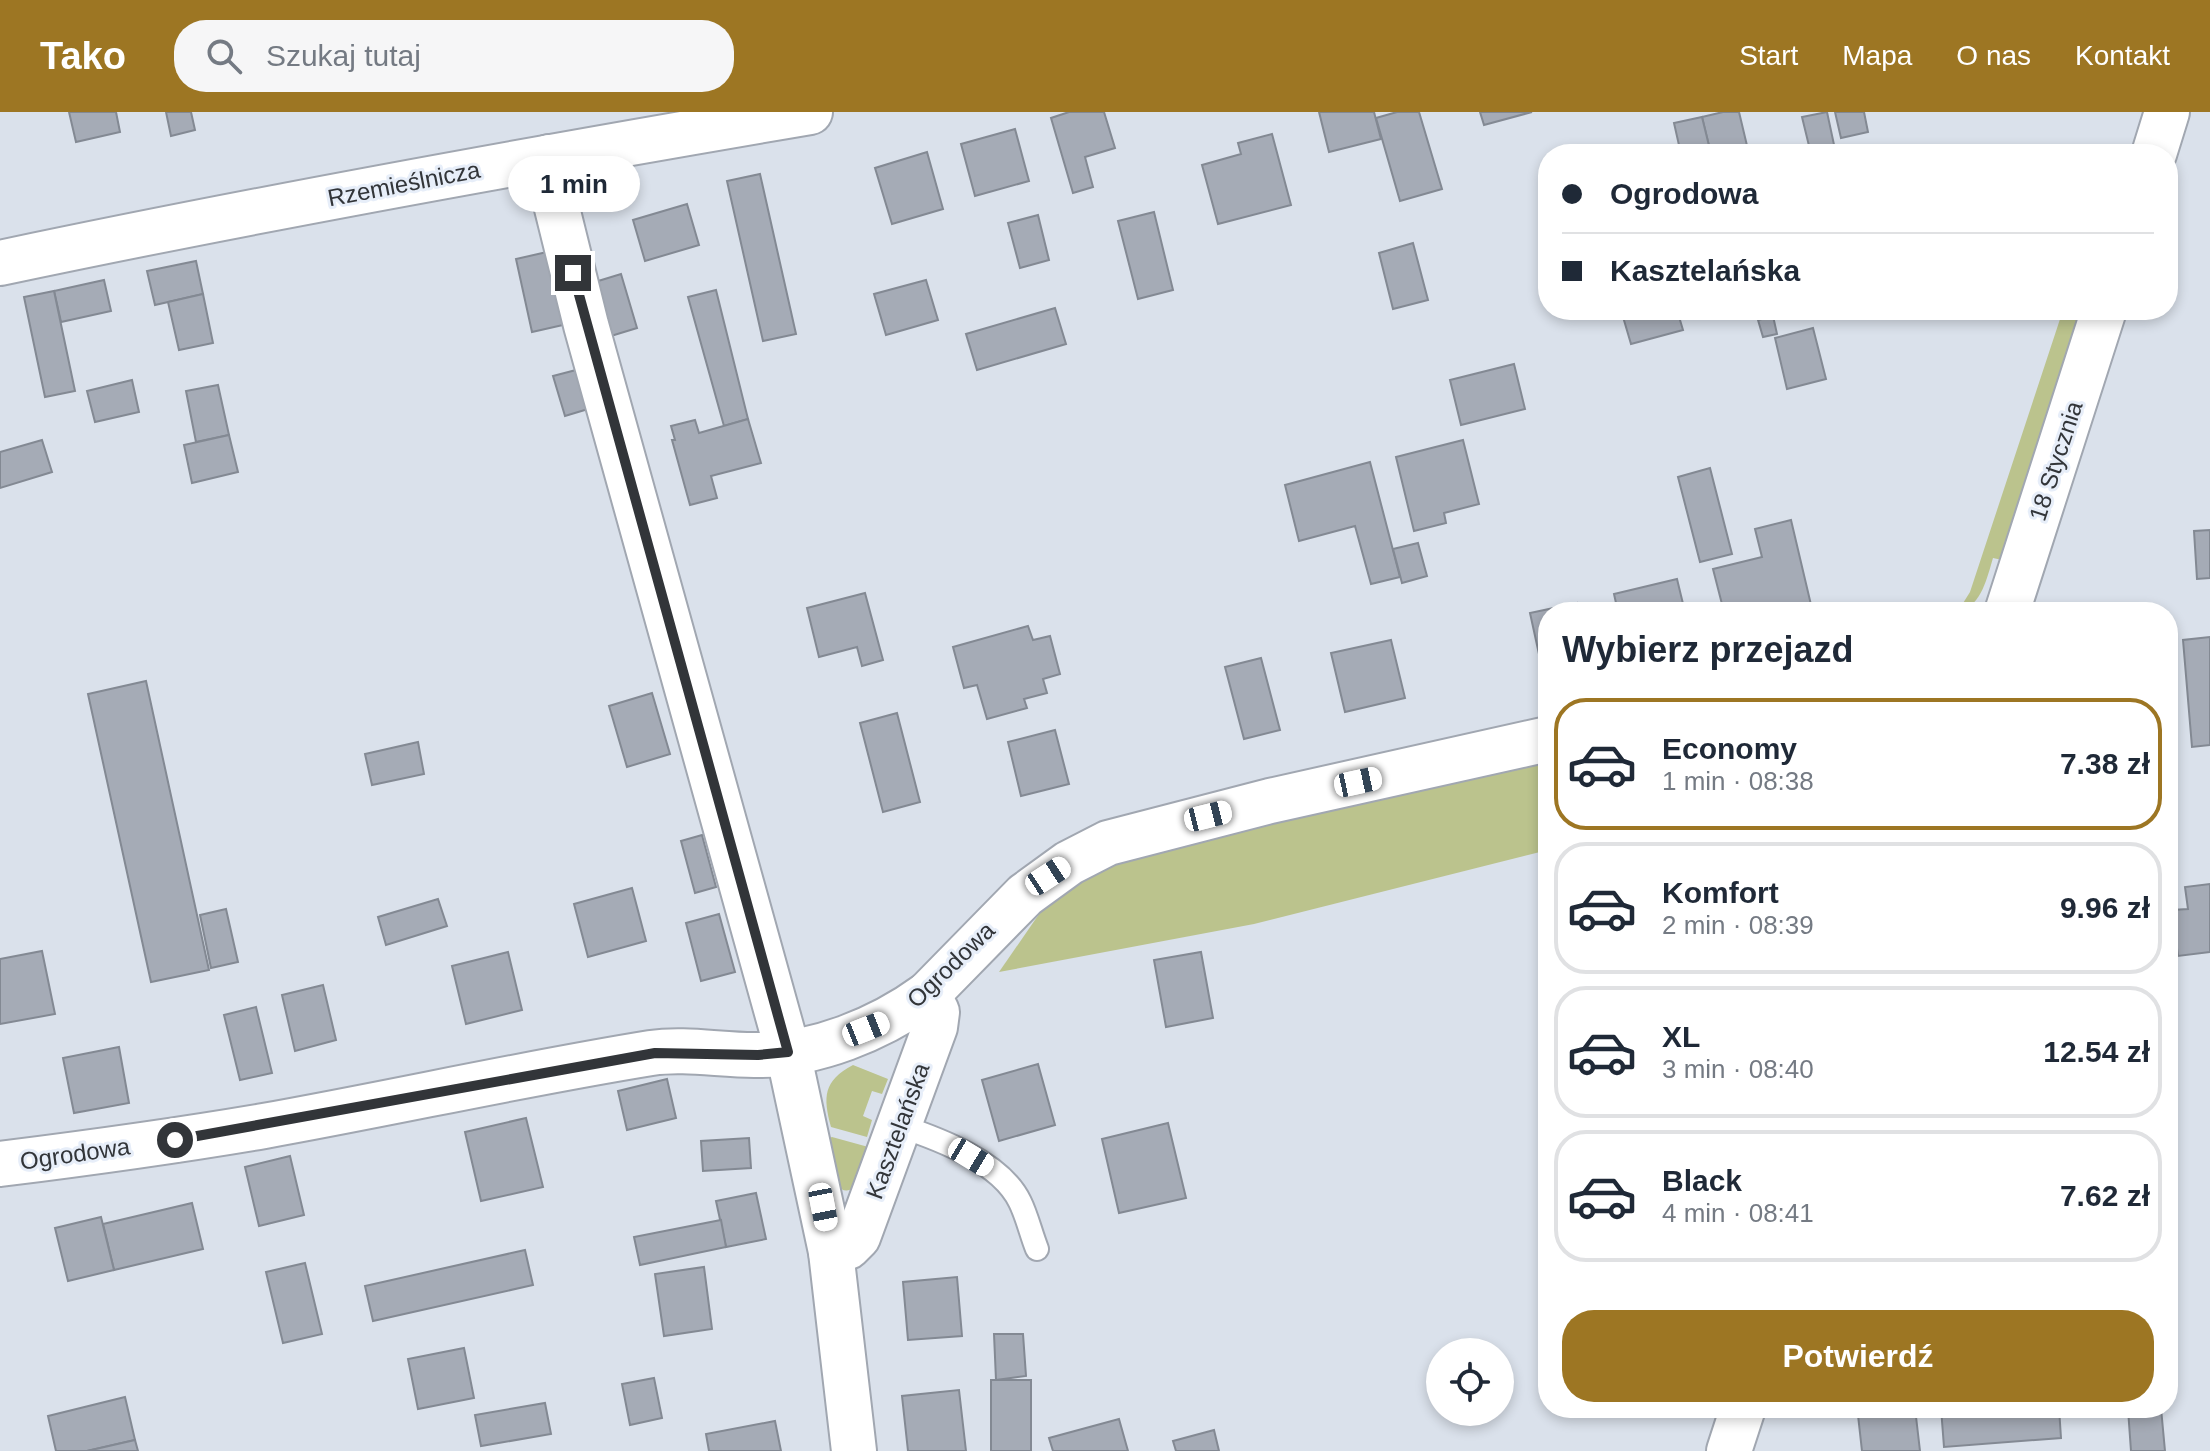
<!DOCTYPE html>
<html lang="pl">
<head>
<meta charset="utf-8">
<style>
	:root { --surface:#fff; --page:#f6f6f7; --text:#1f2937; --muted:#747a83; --line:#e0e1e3; --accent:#9d7623 }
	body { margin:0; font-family:Arial,sans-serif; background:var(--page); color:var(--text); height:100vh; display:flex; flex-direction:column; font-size:30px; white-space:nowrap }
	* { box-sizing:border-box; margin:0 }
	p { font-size:26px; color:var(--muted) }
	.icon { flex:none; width:44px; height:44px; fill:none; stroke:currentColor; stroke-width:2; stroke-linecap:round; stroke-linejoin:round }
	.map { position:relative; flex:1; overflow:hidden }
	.sheet { position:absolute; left:1538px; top:490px; width:640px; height:816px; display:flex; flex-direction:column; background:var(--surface); border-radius:32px; box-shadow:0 4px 12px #0003 }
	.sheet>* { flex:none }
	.hud { position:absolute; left:1538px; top:32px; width:640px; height:176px; border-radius:32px; box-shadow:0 4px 12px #0003; display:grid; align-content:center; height:176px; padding:0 24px; background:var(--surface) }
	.buttons { position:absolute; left:1426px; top:1226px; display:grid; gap:16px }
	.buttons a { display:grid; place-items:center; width:88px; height:88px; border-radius:50%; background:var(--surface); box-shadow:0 4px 12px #0003; font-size:40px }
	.end { position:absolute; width:36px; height:36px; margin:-18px; border:10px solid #323539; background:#fff; box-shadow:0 0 0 4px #fff }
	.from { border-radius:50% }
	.bubble { position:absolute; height:56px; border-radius:28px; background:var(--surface); box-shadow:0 4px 12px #0003; font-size:26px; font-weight:700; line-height:56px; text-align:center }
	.car { position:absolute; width:24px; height:48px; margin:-24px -12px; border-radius:10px; box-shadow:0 0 6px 2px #0007; background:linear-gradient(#fff 24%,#345 0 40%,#fff 0 76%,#345 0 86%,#fff 0) }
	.hud b { display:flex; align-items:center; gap:28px; height:76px; font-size:30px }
	.hud b+b { border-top:2px solid var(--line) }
	.hud i { width:20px; height:20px; background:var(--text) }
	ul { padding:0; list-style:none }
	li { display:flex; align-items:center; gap:24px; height:132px; margin:0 16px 12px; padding:0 8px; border:4px solid var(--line); border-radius:32px }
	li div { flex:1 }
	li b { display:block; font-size:30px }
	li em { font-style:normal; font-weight:700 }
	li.active { border-color:var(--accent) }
	li>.icon { width:72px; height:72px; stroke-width:1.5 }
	h2 { padding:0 24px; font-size:36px; line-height:96px }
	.cta { display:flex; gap:16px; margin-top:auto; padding:16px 24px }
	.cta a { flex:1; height:92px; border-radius:32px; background:var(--accent); color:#fff; font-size:32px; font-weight:700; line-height:92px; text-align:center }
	header { display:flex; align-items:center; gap:48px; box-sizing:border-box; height:112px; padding:0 40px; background:var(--accent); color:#fff }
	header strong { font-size:38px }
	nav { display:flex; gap:44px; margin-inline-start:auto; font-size:28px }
	.search { width:560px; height:72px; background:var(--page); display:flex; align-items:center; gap:20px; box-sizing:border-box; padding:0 28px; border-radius:32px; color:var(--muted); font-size:30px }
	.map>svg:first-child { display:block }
	.green { fill:#bbc38d }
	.building { fill:#a5abb6; stroke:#838993; stroke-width:2 }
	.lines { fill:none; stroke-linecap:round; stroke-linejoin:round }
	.lane-casing { stroke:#a1a7b1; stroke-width:26 }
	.street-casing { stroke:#a1a7b1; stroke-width:48 }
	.secondary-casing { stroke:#a1a7b1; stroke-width:48 }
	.lane { stroke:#fff; stroke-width:22 }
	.street { stroke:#fff; stroke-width:44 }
	.secondary { stroke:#fff; stroke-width:44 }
	.route { stroke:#323539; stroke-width:10 }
	.labels { text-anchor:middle; stroke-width:6; stroke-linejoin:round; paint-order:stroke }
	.street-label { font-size:24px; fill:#323539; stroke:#e7eef9 }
</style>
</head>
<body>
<header>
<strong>Tako</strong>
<div class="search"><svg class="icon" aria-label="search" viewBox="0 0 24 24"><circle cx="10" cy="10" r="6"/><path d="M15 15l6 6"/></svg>Szukaj tutaj</div>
<nav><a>Start</a><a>Mapa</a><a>O nas</a><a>Kontakt</a></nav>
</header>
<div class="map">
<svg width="2210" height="1339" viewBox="0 0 2210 1339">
	<rect width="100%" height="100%" fill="#dae1eb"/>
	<g class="green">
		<path d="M2063 198H2080L2002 448 1993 446C1987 466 1982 491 1961 500L1960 496 1970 480Z"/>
		<path d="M1548 646V738L1254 812 999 860 1046 792 1105 754 1268 710Z"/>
		<path d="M853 953 888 967 882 982 872 979 863 1004 872 1008 867 1025 831 1015C823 985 823 969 853 953Z"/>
		<path d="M832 1025 872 1036 854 1076C847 1080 843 1079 836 1074L824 1028Z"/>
	</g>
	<g class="building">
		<path d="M69 0H116L120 20 76 30Z"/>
		<path d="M166 0H191L195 18 171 24Z"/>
		<path d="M1069 0H1104L1115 36 1085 45 1093 75 1073 81 1051 6Z"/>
		<path d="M1319 0H1374L1381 27 1329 40Z"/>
		<path d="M1397 0H1419L1442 77 1400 89 1376 6Z"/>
		<path d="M1480 0H1532L1484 13Z"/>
		<path d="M1723 0H1739L1749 42H1711L1702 5Z"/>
		<path d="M1827 0 1836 42H1811L1802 5Z"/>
		<path d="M1835 0H1864L1868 20 1841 26Z"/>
		<path d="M1702 5 1711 42H1681L1674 11Z"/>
		<path d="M1015 17 1029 69 975 84 961 32Z"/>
		<path d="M1272 22 1291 93 1218 112 1202 53 1241 42 1238 31Z"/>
		<path d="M927 40 943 97 892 112 875 56Z"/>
		<path d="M760 62 796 222 763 229 727 69Z"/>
		<path d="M687 92 699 133 645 149 633 108Z"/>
		<path d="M1154 100 1173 178 1138 187 1118 109Z"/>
		<path d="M1038 103 1049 148 1020 156 1008 111Z"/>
		<path d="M1413 131 1428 188 1393 197 1379 141Z"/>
		<path d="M547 140 563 213 532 220 516 147Z"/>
		<path d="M196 149 203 182 155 193 147 159Z"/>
		<path d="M621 162 637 216 611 224 595 170Z"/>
		<path d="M104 168 111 199 61 210 54 179Z"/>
		<path d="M926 168 938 208 886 223 874 182Z"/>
		<path d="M716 178 748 307 724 314 688 185Z"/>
		<path d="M54 179 75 279 45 285 24 185Z"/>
		<path d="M203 182 213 231 179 238 168 190Z"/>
		<path d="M1055 196 1066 232 977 258 966 222Z"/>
		<path d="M1621 198H1677L1683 218 1631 232Z"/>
		<path d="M1773 204 1777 222 1763 225 1758 208Z"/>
		<path d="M1813 216 1826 267 1787 277 1775 226Z"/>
		<path d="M1514 252 1525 297 1461 313 1450 268Z"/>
		<path d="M576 258 588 297 565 304 553 264Z"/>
		<path d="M132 268 139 300 95 310 87 279Z"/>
		<path d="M218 273 229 323 196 330 186 279Z"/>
		<path d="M748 307 761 351 711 364 717 386 690 393 672 328H675L671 314 695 308 699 321Z"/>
		<path d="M229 323 238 360 192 371 184 333Z"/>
		<path d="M42 328 52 360 0 376V340Z"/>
		<path d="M1463 328 1479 392 1444 401 1446 411 1414 419 1396 345Z"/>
		<path d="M1370 350 1400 465 1371 472 1355 414 1299 429 1285 373Z"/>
		<path d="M1710 356 1732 442 1700 450 1678 365Z"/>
		<path d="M1791 408 1812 497 1799 500H1724L1713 457 1762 445 1755 417Z"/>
		<path d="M2210 418V466L2197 467 2194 419Z"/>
		<path d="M1418 431 1427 464 1402 471 1393 437Z"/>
		<path d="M1677 467 1685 500H1618L1614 482Z"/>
		<path d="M865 481 883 548 862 554 857 535 819 545 807 496Z"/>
		<path d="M1577 491 1579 500H1548V564L1544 565 1530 501Z"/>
		<path d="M1028 514 1033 528 1050 524 1060 562 1043 567 1047 581 1024 587 1027 596 987 607 977 573 964 576 953 535Z"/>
		<path d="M2210 525V633L2192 635 2183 528Z"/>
		<path d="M1391 528 1405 586 1345 600 1331 541Z"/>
		<path d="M1261 546 1280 618 1244 627 1225 555Z"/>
		<path d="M146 569 209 858 151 870 88 582Z"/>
		<path d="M652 581 670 642 627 655 609 594Z"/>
		<path d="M897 601 920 690 883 700 860 611Z"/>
		<path d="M1055 618 1069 672 1021 684 1008 630Z"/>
		<path d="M418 630 424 662 372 673 365 642Z"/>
		<path d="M702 723 716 775 695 781 681 729Z"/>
		<path d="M2210 772V840L2178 844 2172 798 2188 797 2185 775Z"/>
		<path d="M632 776 646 829 588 845 574 792Z"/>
		<path d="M438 787 447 814 386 833 378 805Z"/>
		<path d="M226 797 238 850 211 856 200 803Z"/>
		<path d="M719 802 735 860 701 869 686 811Z"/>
		<path d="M42 839 55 902 0 912V847Z"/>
		<path d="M508 840 522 898 466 912 452 854Z"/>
		<path d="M1201 840 1213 906 1166 915 1154 848Z"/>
		<path d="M323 873 336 928 295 939 282 883Z"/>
		<path d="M256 895 272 961 240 968 224 903Z"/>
		<path d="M119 935 129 991 74 1001 63 946Z"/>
		<path d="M1038 952 1055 1013 999 1029 982 968Z"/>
		<path d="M667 967 676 1006 627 1018 618 979Z"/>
		<path d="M526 1006 543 1075 481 1089 465 1020Z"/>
		<path d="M1168 1011 1186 1086 1119 1101 1102 1027Z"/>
		<path d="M749 1026 751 1056 703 1059 701 1029Z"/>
		<path d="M2168 1040H2172L2176 1074 2168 1075Z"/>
		<path d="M290 1044 304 1103 259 1114 245 1055Z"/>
		<path d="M756 1081 766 1127 726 1135 716 1089Z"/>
		<path d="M192 1091 203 1137 114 1158 103 1112Z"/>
		<path d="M101 1105 114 1158 68 1169 55 1116Z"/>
		<path d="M721 1108 726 1135 640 1153 634 1125Z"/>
		<path d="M525 1138 533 1173 373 1209 365 1174Z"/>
		<path d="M305 1151 322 1222 283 1231 266 1160Z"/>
		<path d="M704 1155 712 1217 664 1224 655 1162Z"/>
		<path d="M957 1165 962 1224 908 1228 903 1170Z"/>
		<path d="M994 1222H1023L1026 1264 996 1268Z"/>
		<path d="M464 1236 474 1286 418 1297 408 1247Z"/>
		<path d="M654 1266 662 1306 630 1313 622 1272Z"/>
		<rect x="991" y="1268" width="40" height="71"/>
		<path d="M959 1278 966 1339H908L902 1284Z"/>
		<path d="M125 1285 135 1328 87 1339H56L48 1304Z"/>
		<path d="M545 1291 551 1322 481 1334 475 1303Z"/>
		<path d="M1915 1296 1920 1339H1862L1858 1303Z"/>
		<path d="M1941 1296H2059L2061 1326 1944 1335Z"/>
		<path d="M2161 1296 2165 1339H2131L2128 1297Z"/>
		<path d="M1119 1307 1128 1339H1053L1049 1326Z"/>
		<path d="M775 1309 781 1339H709L706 1322Z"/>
		<path d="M1214 1318 1219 1339H1176L1173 1329Z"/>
		<path d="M135 1328 138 1339H87Z"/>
	</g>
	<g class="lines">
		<g class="lane-casing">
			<path id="lane" d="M900 1014C939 1027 1001 1050 1020 1090 1027 1104 1031 1122 1037 1137"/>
		</g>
		<g class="street-casing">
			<g id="street">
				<path d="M549 45 554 84 586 213 788 940 831 1140 854 1339"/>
				<path d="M0 151C269 94 539 46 810 0"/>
				<path d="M0 1052C88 1041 176 1029 264 1014 393 991 521 962 651 941 684 936 720 943 754 943 815 944 880 917 928 882L1025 783 1069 751 1108 731 1270 689 1548 627"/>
				<path d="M831 1140 848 1135 858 1125 935 915 937 900 928 882"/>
			</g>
		</g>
		<g class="secondary-casing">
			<g id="secondary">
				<path d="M2154 42 2167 0"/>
				<path d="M2007 500 2104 198"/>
				<path d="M1729 1339 1743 1296"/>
			</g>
		</g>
		<use href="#lane" class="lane"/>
		<use href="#street" class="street"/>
		<use href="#secondary" class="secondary"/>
	</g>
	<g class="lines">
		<path class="route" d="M175 1028 655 941 758 943 788 940 573 161"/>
	</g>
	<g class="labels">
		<g class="street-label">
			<text transform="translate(404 72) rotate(-11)" y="8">Rzemieślnicza</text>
			<text transform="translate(2056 349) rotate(-72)" y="8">18 Stycznia</text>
			<text transform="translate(951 853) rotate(-44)" y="8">Ogrodowa</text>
			<text transform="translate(898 1019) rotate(-70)" y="8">Kasztelańska</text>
			<text transform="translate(75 1042) rotate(-8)" y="8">Ogrodowa</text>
		</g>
	</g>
</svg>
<div class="buttons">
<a><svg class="icon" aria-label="locate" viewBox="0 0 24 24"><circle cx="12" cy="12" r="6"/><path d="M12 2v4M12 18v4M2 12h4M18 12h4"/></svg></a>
</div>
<i class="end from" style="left:175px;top:1028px"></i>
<i class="end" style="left:573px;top:161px"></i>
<div class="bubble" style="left:508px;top:44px;width:132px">1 min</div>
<i class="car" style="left:1358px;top:670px;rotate:78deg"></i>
<i class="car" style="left:1208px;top:704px;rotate:76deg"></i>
<i class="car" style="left:1048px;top:764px;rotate:57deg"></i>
<i class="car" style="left:866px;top:917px;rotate:68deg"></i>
<i class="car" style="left:971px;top:1045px;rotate:121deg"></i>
<i class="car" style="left:823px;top:1095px;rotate:169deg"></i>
<div class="hud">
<b><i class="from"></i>Ogrodowa</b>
<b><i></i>Kasztelańska</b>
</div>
<section class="sheet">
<h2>Wybierz przejazd</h2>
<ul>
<li class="active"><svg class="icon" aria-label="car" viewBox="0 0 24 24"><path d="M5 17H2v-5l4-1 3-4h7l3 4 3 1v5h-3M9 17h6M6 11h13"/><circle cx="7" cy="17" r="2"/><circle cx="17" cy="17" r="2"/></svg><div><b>Economy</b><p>1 min · 08:38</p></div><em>7.38 zł</em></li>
<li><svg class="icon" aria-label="car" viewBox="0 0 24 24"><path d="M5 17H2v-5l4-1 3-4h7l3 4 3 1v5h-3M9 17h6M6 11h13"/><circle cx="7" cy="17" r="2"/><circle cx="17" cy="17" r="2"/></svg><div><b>Komfort</b><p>2 min · 08:39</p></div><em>9.96 zł</em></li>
<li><svg class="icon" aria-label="car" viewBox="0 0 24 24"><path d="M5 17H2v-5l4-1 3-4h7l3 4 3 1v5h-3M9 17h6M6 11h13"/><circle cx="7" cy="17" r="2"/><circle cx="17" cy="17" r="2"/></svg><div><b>XL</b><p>3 min · 08:40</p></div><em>12.54 zł</em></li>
<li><svg class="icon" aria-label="car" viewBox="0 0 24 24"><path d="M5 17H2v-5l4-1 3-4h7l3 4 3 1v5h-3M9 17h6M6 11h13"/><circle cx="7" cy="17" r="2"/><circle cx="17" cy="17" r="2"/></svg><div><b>Black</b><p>4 min · 08:41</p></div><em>7.62 zł</em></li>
</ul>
<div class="cta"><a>Potwierdź</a></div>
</section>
</div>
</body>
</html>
